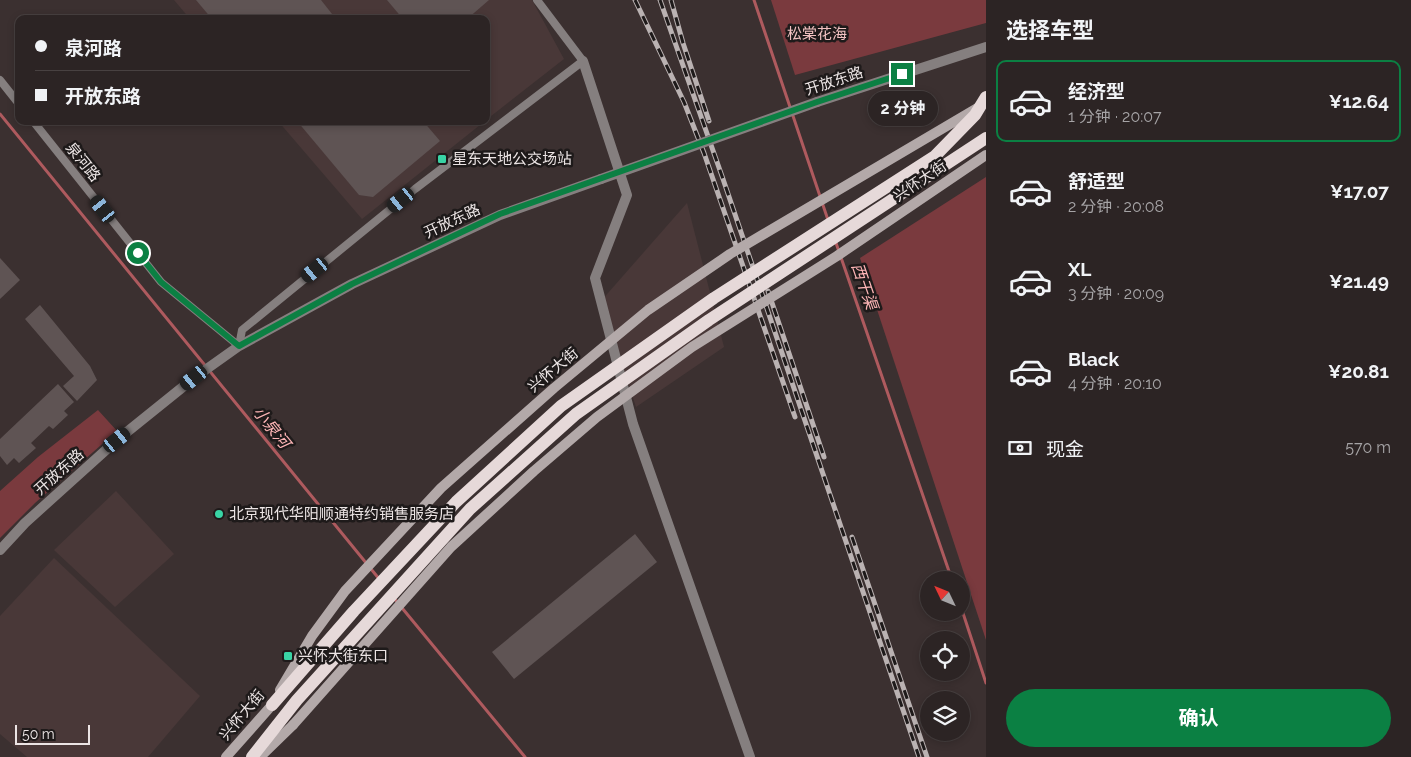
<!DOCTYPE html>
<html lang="zh">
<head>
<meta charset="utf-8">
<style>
	:root { --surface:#2c2424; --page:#383031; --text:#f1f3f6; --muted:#a6a4a6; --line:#484141; --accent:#0b8043 }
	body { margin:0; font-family:Raleway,"Noto Sans SC",sans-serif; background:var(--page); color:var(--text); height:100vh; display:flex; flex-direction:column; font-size:19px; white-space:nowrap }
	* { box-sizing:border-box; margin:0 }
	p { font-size:16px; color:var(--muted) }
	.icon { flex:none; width:28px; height:28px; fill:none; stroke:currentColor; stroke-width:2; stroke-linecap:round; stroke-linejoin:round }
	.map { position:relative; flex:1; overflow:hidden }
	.side { display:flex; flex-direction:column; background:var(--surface); width:425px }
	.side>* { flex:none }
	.banner { position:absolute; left:15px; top:15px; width:475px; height:110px; border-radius:10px; box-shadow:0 2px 8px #0003,0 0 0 1px var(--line); display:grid; align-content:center; height:110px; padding:0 20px; background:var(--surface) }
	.needle { width:32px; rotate:313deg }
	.buttons { position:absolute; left:920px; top:571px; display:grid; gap:10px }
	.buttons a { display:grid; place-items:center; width:50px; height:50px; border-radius:50%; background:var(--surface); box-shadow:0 2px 8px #0003,0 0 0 1px var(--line); font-size:25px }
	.scale { position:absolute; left:15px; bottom:12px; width:75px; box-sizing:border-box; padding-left:5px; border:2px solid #ece5e5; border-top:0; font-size:14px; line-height:18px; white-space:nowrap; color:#ece5e5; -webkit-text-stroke:4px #1e1a1a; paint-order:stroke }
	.end { position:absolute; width:22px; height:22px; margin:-11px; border:6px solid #0b8043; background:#fff; box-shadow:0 0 0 2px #fff }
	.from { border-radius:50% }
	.bubble { position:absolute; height:35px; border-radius:18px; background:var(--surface); box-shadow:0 2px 8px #0003,0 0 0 1px var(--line); font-size:16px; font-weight:700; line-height:35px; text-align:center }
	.car { position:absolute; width:15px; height:30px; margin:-15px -8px; border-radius:6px; box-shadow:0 0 4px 1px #0007; background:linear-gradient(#222 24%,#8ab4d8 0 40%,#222 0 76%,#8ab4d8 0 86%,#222 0) }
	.banner b { display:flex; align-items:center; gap:18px; height:48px; font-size:19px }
	.banner b+b { border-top:1px solid var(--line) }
	.banner i { width:12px; height:12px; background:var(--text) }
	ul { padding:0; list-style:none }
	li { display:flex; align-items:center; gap:15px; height:82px; margin:0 10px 8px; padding:0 10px; border:2px solid transparent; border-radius:10px }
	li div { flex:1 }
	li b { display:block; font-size:19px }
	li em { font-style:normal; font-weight:700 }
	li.on { border-color:var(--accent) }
	li>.icon { width:45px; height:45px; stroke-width:1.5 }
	h2 { padding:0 20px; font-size:22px; line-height:60px }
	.pay { display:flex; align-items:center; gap:12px; height:55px; padding:0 20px; font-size:19px }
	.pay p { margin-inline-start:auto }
	.primary-button { display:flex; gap:10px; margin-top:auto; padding:10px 20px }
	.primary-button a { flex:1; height:58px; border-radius:30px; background:var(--accent); color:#fff; font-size:20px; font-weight:700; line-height:58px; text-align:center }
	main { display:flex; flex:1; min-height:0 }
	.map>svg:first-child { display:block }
	.built { fill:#493838 }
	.green { fill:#7a3a3e }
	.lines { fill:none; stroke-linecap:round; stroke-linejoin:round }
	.stream { stroke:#ae5a5e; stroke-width:3 }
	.building { fill:#5f5454 }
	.minor { stroke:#857f7f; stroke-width:8 }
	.tertiary { stroke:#857f7f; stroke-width:10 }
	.secondary { stroke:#b3a9a9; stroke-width:10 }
	.rail-casing { stroke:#bab2b2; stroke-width:5 }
	.rail { stroke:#1e1a1a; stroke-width:3; stroke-dasharray:9; stroke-linecap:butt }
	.tertiary-bridge { stroke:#857f7f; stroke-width:10 }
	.secondary-bridge { stroke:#b3a9a9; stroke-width:10 }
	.trunk-bridge { stroke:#e6d9d9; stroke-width:12 }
	.route { stroke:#0b8043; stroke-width:6 }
	.poi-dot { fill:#39d4a5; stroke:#1e1a1a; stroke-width:2 }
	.labels { text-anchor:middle; stroke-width:5; stroke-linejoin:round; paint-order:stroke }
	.park-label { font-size:15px; fill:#f2c2c2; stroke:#1e1a1a }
	.street-label { font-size:15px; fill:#ece5e5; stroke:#1e1a1a }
	.poi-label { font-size:15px; fill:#ece5e5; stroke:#1e1a1a; text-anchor:start }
	.water-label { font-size:16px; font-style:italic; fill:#fdb5b6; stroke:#1e1a1a }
</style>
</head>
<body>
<main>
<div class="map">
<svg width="986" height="757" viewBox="0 0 986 757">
	<rect width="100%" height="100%" fill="#3b3030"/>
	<g class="built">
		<path d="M174 0H532L564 59 486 120V19H190Z"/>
		<path d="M278 121H485L362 219Z"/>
		<path d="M687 203 724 347 636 407 601 301Z"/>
		<path d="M116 491 174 554 115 607 54 550Z"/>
		<path d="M54 558 200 696 148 757H27L0 734V616Z"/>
	</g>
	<g class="green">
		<path d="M771 0H986V23L795 75Z"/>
		<path d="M986 177V640L860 258Z"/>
		<path d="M98 410 117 431 35 503 0 538V491L38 457Z"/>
	</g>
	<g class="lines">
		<g class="stream">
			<path d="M754 0 828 220"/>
			<path d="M0 114 380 580"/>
			<path d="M835 240 952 580"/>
			<path d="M393 597 525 757"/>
			<path d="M961 607 986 683"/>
		</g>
	</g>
	<g class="building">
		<path d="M196 0H321L336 19H212Z"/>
		<path d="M387 0H489L467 19H403Z"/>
		<path d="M297 121H423L440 141 373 197 359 195Z"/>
		<path d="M0 258 20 280 0 299Z"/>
		<path d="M40 305 90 366 97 380 77 401 63 386 74 376 25 319Z"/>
		<path d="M58 384 74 402 64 411 68 415 53 429 49 426 31 443 36 448 19 463 14 458 7 465 0 456V439Z"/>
		<path d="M635 534 657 562 514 679 492 652Z"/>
	</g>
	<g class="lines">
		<g class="minor">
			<path d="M0 80 19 104"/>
			<path d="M33 121 161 282 239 346 242 330 415 189 583 61 537 0"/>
		</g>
		<g class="tertiary">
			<path d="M583 61 627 195 595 278 633 424 750 757"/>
			<path d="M817 102 986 47"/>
			<path d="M0 550 25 523 117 440 194 378 239 346 352 284 500 215 601 179"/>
		</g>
		<g class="secondary">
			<path d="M226 757 272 705"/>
			<path d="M260 757 293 725"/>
		</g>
		<g class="rail-casing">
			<g id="rail">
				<path d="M635 0 684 102 704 153 795 417"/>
				<path d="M660 0 723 179 919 757"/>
				<path d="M671 0 683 43 709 121"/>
				<path d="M768 291 824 457"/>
				<path d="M852 537 927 757"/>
			</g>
		</g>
		<use href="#rail" class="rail"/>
		<path class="tertiary-bridge" d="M601 179 817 102"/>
		<g class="secondary-bridge">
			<path d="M280 690 312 636 345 591 441 488 554 388 648 310 730 254 979 107"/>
			<path d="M293 725 451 547 534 471 597 417 692 347 837 256 986 155"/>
		</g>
		<g class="trunk-bridge">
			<path d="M272 705 354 611 456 502 561 406 714 298 935 156 975 115 986 97"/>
			<path d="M252 757 297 700 470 509 576 414 709 320 986 138"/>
		</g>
	</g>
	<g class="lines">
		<path class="route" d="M138 253 161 282 239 346 352 284 500 214 817 102 902 74"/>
	</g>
	<g class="poi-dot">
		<rect x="437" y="154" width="10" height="10" rx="2.5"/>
		<circle cx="219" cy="514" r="5"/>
		<rect x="283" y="651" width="10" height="10" rx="2.5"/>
	</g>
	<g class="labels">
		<g class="park-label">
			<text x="817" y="39">松棠花海</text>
		</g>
		<g class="street-label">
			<text transform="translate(834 81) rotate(-18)" y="5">开放东路</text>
			<text transform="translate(83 162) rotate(51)" y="5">泉河路</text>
			<text transform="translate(920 181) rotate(-34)" y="5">兴怀大街</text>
			<text transform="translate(452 221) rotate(-25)" y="5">开放东路</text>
			<text transform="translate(553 370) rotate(-40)" y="5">兴怀大街</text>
			<text transform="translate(59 472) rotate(-42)" y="5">开放东路</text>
			<text transform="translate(242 715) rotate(-50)" y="5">兴怀大街</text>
		</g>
		<g class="poi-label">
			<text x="452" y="164">星东天地公交场站</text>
			<text x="229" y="519">北京现代华阳顺通特约销售服务店</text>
			<text x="298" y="661">兴怀大街东口</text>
		</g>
		<g class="water-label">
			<text transform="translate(865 286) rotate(71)" y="6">西干渠</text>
			<text transform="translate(272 427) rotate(51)" y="6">小泉河</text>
		</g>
	</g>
</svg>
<div class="buttons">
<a><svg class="needle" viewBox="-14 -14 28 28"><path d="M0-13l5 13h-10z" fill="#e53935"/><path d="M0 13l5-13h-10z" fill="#a6a4a6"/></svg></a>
<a><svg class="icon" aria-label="locate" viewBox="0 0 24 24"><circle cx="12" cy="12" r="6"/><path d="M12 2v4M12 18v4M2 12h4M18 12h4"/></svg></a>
<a><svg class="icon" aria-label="layers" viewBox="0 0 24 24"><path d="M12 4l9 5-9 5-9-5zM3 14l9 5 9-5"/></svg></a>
</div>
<div class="scale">50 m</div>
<i class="end from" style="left:138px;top:253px"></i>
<i class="end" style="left:902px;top:74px"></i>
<div class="bubble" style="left:868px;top:91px;width:70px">2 分钟</div>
<i class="car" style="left:401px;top:200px;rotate:231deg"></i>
<i class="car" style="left:103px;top:209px;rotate:322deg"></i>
<i class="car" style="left:315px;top:270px;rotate:231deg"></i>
<i class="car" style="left:194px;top:378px;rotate:231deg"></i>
<i class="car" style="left:117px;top:440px;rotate:51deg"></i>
<div class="banner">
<b><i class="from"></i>泉河路</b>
<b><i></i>开放东路</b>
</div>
</div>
<section class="side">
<h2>选择车型</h2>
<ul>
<li class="on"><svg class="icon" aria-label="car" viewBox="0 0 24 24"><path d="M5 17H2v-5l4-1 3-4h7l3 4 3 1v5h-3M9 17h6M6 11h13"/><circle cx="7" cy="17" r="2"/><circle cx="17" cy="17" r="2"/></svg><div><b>经济型</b><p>1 分钟 · 20:07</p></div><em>¥12.64</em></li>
<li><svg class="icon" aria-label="car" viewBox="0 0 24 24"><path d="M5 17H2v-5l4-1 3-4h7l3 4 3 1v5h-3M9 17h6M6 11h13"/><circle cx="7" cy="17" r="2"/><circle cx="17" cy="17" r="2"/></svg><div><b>舒适型</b><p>2 分钟 · 20:08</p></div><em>¥17.07</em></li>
<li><svg class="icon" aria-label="car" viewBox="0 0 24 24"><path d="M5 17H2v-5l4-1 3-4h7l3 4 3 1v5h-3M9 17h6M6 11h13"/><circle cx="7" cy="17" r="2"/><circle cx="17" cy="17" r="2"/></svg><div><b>XL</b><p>3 分钟 · 20:09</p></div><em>¥21.49</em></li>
<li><svg class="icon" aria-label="car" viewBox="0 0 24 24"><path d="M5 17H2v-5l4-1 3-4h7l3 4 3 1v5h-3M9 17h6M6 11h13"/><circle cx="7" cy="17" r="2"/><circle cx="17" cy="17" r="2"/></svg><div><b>Black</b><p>4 分钟 · 20:10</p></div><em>¥20.81</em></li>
</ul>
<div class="pay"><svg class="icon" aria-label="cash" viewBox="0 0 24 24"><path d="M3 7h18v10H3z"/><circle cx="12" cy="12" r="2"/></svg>现金<p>570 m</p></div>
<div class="primary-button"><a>确认</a></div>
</section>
</main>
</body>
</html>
